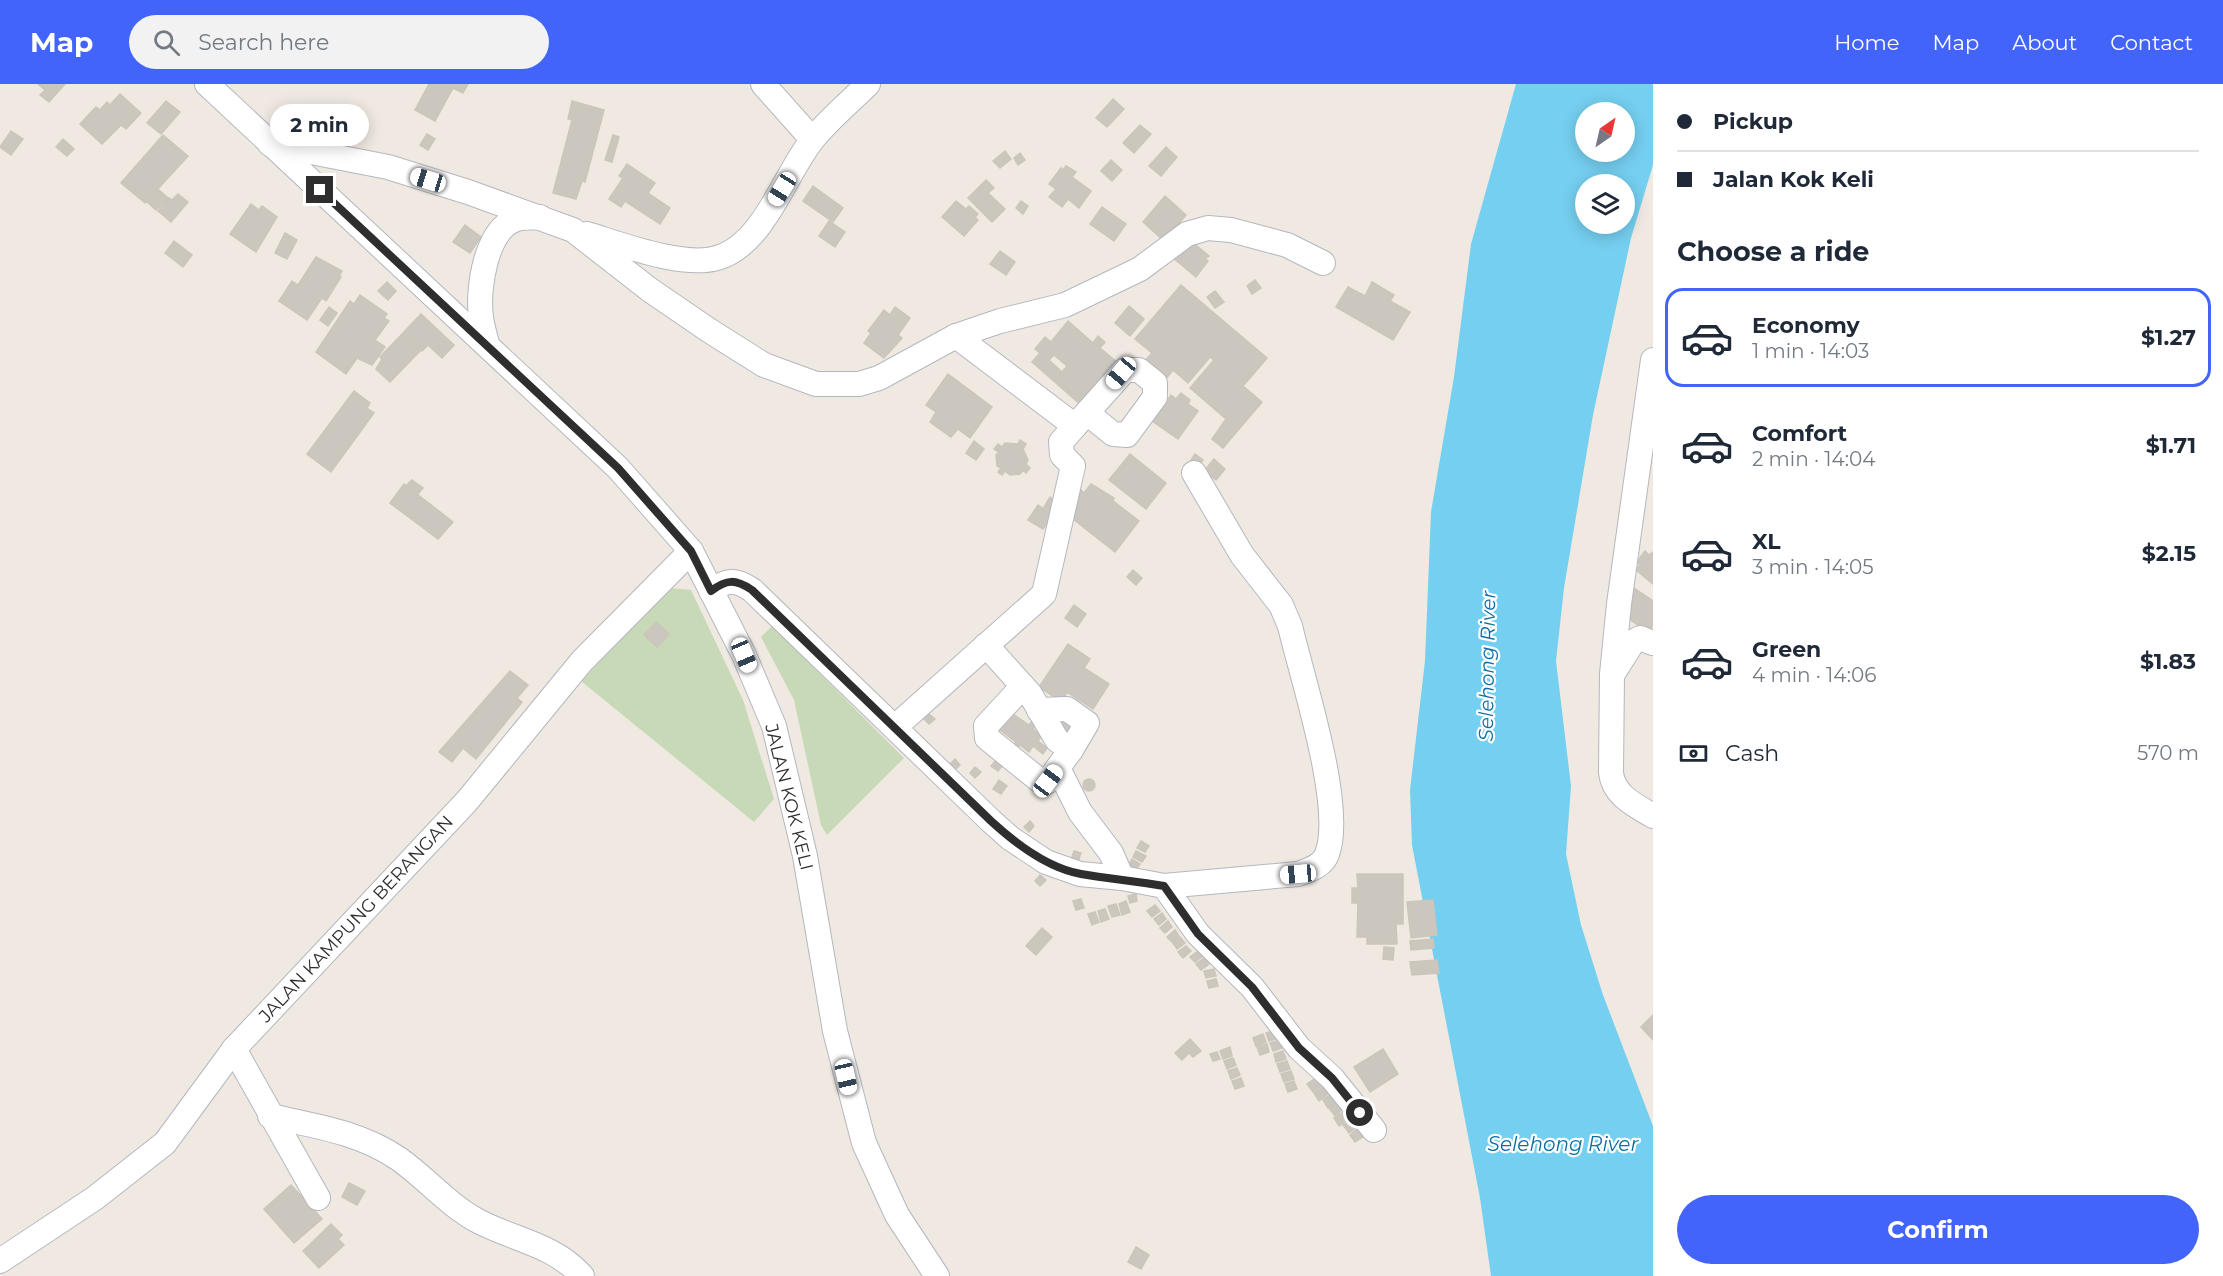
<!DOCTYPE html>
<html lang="en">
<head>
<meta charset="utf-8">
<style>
	:root { --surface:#fff; --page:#f2f2f3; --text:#1f2937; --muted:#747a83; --line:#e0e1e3; --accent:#4264fb }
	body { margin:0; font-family:Montserrat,sans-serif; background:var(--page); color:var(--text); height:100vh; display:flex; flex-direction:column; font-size:22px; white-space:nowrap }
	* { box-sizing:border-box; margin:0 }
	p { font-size:20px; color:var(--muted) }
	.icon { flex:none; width:33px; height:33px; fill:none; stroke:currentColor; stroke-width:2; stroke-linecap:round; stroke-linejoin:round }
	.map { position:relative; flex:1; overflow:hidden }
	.panel { display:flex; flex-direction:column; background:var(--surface); width:570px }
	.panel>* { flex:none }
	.hud { display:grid; align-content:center; height:132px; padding:0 24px; background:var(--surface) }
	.needle { width:39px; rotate:34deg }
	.fabs { position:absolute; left:1575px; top:18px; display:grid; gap:12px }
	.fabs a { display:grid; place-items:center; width:60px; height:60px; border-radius:50%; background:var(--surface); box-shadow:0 3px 15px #0003; font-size:30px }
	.end { position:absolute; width:27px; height:27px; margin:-14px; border:8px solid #2e2e2e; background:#fff; box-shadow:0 0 0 3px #fff }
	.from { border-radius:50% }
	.bubble { position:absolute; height:42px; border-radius:21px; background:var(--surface); box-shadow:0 3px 15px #0003; font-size:20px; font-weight:700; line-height:42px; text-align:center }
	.car { position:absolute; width:18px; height:36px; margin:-18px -9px; border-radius:8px; box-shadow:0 0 4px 2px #0007; background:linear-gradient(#fff 24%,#345 0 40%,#fff 0 76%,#345 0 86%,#fff 0) }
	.hud b { display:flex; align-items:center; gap:21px; height:57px; font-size:22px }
	.hud b+b { border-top:2px solid var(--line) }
	.hud i { width:15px; height:15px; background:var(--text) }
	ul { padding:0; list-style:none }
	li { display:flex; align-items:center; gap:18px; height:99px; margin:0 12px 9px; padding:0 12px; border:3px solid transparent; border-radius:18px }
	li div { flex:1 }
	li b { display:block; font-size:22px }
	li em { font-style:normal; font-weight:700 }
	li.active { border-color:var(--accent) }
	li>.icon { width:54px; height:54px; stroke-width:1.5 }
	h2 { padding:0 24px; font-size:27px; line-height:72px }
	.pay { display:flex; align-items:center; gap:15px; height:66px; padding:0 24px; font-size:22px }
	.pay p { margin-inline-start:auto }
	.action { display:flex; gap:12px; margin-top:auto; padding:12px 24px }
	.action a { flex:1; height:69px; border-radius:36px; background:var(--accent); color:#fff; font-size:24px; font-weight:700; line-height:69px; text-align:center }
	header { display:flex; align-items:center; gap:36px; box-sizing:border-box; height:84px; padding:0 30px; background:var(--accent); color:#fff }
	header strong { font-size:28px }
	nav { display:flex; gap:33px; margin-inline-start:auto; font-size:21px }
	.search { width:420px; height:54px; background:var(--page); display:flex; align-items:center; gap:15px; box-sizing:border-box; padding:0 21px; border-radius:33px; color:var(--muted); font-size:22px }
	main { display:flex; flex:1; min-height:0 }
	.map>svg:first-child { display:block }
	.cemetery { fill:#c8d9b8 }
	.water { fill:#75cff0; fill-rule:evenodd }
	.building { fill:#cbc7bf; stroke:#cbc5ba; stroke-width:1.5; fill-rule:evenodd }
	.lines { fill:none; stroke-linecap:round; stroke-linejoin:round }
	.minor-casing { stroke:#b4b7c1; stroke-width:26 }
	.minor { stroke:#fff; stroke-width:24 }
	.route { stroke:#2e2e2e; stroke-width:8 }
	.labels { text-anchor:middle; stroke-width:4.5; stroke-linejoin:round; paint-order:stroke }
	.street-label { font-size:18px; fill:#2e2e2e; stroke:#fff }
	.water-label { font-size:20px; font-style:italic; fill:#0d6fa3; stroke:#fff }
</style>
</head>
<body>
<header>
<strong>Map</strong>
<div class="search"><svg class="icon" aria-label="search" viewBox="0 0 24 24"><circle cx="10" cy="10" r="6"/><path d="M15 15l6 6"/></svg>Search here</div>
<nav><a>Home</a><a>Map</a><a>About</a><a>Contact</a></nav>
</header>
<main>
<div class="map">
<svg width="1653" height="1192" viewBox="0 0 1653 1192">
	<rect width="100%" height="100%" fill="#efe9e1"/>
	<g class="cemetery">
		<path d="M671 504 691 506 743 616 774 715 754 738 581 597Z"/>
		<path d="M772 542 904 674 827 751 821 741 794 616 761 553Z"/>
	</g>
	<path class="water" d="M1516 0H1653V81L1631 154 1593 331 1564 504 1556 577 1571 702 1566 770 1581 841 1603 911 1653 1042V1192H1491L1480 1114 1412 761 1410 706 1425 577 1431 428 1454 293 1471 160ZM1586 28H1624V68H1586ZM1586 100H1624V140H1586Z"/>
	<g class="building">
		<path d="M38 0H65L49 18 40 11 45 6Z"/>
		<path d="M429 0H468L463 9 453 4 435 37 415 26Z"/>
		<path d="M120 10 141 29 126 45 121 41 102 60 80 40 96 23 100 26 107 18 110 21Z"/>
		<path d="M1113 15 1124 25 1107 43 1096 34Z"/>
		<path d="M166 17 180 28 161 50 147 39Z"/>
		<path d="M572 17 604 26 585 98 582 97 576 115 553 109 572 36 568 35Z"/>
		<path d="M1140 41 1151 50 1134 69 1123 59Z"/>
		<path d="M11 47 23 55 11 71 0 63Z"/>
		<path d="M427 50 435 55 428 66 420 61Z"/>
		<path d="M163 51 188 72 145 119 121 99Z"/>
		<path d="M613 51 619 53 612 78 605 76Z"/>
		<path d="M63 55 74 65 67 72 56 63Z"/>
		<path d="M1166 63 1177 73 1161 92 1149 82Z"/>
		<path d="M1005 67 1011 75 1000 84 993 77Z"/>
		<path d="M1020 69 1025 76 1018 81 1014 74Z"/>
		<path d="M1111 76 1122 86 1112 97 1101 87Z"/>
		<path d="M627 80 655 99 648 109 670 124 660 140 625 117 621 123 609 115 623 94 619 92Z"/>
		<path d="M1066 82 1076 88 1072 93 1091 107 1079 124 1068 115 1062 123 1049 113 1056 105 1049 100 1061 84 1063 86Z"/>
		<path d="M986 96 994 104 988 109 1005 125 992 138 968 114Z"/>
		<path d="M813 102 843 124 833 138 803 117Z"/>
		<path d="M158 105 168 114 156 126 147 118Z"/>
		<path d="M178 110 188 118 171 138 158 127 169 114 172 116Z"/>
		<path d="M1165 112 1186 131 1164 157 1143 138Z"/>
		<path d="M956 117 966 125 969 122 978 130 975 133 978 136 964 152 942 133Z"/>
		<path d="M1021 117 1028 122 1023 130 1016 124Z"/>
		<path d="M251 120 259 126 262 122 277 133 256 168 230 150Z"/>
		<path d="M1102 123 1126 140 1114 157 1090 140Z"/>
		<path d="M829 137 845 148 835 163 819 152Z"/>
		<path d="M465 141 481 153 470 169 453 158Z"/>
		<path d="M285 149 297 156 287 175 275 169Z"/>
		<path d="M174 157 192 171 183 183 165 169Z"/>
		<path d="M1191 157 1209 172 1205 175 1208 177 1196 193 1172 173Z"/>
		<path d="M1000 167 1015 178 1006 191 990 180Z"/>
		<path d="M316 173 342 187 339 192 341 193 326 217 322 214 307 236 279 217 292 197 298 201Z"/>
		<path d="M1255 196 1261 204 1252 210 1247 202Z"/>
		<path d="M387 198 396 207 388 216 378 207Z"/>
		<path d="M1372 198 1394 211 1390 217 1410 228 1393 256 1336 223 1348 203 1365 212Z"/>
		<path d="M1181 201 1267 274 1243 302 1262 318 1223 364 1212 355 1226 335 1190 304 1214 276 1210 273 1188 299 1173 286 1165 296 1144 278 1152 269 1135 255Z"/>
		<path d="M1215 207 1224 218 1215 224 1207 213Z"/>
		<path d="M360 211 387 230 384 234 389 237 375 256 385 263 372 281 357 274 346 290 316 268 350 217 354 220Z"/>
		<path d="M1129 222 1144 235 1130 252 1115 239Z"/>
		<path d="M329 223 337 229 328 242 320 236Z"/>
		<path d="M895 223 910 234 898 251 902 254 884 274 864 259 871 249 868 247 884 226 890 231Z"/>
		<path d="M421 230 454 261 442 274 428 261 422 267 403 249Z"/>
		<path d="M1068 237 1093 259 1098 252 1105 258 1100 264 1118 279 1081 321 1032 278 1040 269 1035 265 1045 253 1051 258ZM1054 271 1067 282 1062 288 1049 276Z"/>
		<path d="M402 250 420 267 390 298 376 285 382 275 380 273Z"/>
		<path d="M948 290 992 323 970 354 958 345 951 353 930 338 936 328 926 321Z"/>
		<path d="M354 307 370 319 367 324 374 329 331 388 307 370Z"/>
		<path d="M1181 309 1190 316 1188 320 1198 327 1178 355 1152 337 1156 333 1150 329 1158 318 1164 322 1171 311 1176 315Z"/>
		<path d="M1020 356 1026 360 1023 365 1028 376 1026 380 1030 384 1026 389 1023 386 1020 390 1010 391 1005 387 1002 391 998 388 1001 384 997 382 996 371 999 368 994 365 998 360 1002 363 1005 359 1018 360Z"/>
		<path d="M974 357 984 365 976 376 966 369Z"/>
		<path d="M1130 370 1166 399 1146 425 1109 396Z"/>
		<path d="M1195 370 1203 376 1197 384 1189 379Z"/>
		<path d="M1214 375 1225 385 1216 396 1204 387Z"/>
		<path d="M412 396 423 404 418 410 407 401Z"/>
		<path d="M404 400 453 438 438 455 390 419Z"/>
		<path d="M1091 400 1114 414 1113 417 1139 437 1115 468 1068 431 1080 405 1084 409Z"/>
		<path d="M1050 413 1059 420 1053 429 1044 423Z"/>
		<path d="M1038 421 1053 431 1043 445 1028 436Z"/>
		<path d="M1645 467 1649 471 1653 468V500L1636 486 1640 481 1637 478Z"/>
		<path d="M1133 486 1142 494 1136 501 1127 493Z"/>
		<path d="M1634 504 1653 517V541L1649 548 1624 532 1621 523Z"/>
		<path d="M1074 521 1086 530 1077 543 1065 534Z"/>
		<path d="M656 538 669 550 657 563 644 551Z"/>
		<path d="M1068 560 1090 575 1084 584 1109 600 1093 625 1067 608 1062 618 1039 603Z"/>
		<path d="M510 587 528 601 517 614 522 618 476 675 463 664 452 678 439 668Z"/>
		<path d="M1062 627 1078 639 1070 650 1054 638Z"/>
		<path d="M929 630 935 635 929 640 924 635Z"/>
		<path d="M1013 630 1029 641 1033 636 1037 640 1033 645 1042 652 1038 657 1047 664 1043 670 1033 662 1029 668 1020 661 1017 665 1013 661 1016 658 1000 646Z"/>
		<path d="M955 675 960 681 954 687 949 681Z"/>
		<path d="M996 676 1003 681 998 687 991 682Z"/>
		<path d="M975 683 981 688 975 694 970 689Z"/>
		<circle cx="1089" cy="701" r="6"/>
		<path d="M999 696 1007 702 1001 710 993 705Z"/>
		<path d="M1030 737 1034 742 1029 748 1024 743Z"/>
		<path d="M1141 757 1149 762 1145 768 1137 764Z"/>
		<path d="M1074 767 1081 769 1078 778 1071 776Z"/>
		<path d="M1136 767 1146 772 1142 778 1133 773Z"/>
		<path d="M1132 775 1140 780 1134 788 1127 784Z"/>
		<path d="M1357 790H1403V830H1396L1403 831V840H1396L1397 860H1367V853H1357L1358 819H1352V804H1358Z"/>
		<path d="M1040 791 1046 796 1040 802 1035 797Z"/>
		<path d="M1136 810 1137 817 1130 819 1128 812Z"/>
		<path d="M1081 815 1084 824 1076 826 1073 817Z"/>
		<path d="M1433 816 1437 851 1411 854 1407 818Z"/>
		<path d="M1126 817 1130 828 1122 831 1119 820Z"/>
		<path d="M1116 820 1120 831 1112 833 1108 822Z"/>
		<path d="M1155 821 1160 827 1152 833 1147 827Z"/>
		<path d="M1105 825 1109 835 1101 838 1098 827Z"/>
		<path d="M1095 828 1099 838 1092 841 1088 830Z"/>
		<path d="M1162 829 1166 835 1159 841 1154 835Z"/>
		<path d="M1168 837 1172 843 1165 849 1160 844Z"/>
		<path d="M1042 844 1052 853 1036 871 1026 862Z"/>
		<path d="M1175 846 1179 852 1172 858 1167 853Z"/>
		<path d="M1180 853 1185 859 1177 865 1173 859Z"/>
		<path d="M1433 855 1434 864 1411 866 1410 857Z"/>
		<path d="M1186 862 1191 867 1183 874 1178 868Z"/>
		<path d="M1384 863 1394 864 1393 876 1383 875Z"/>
		<path d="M1198 867 1203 872 1195 878 1190 873Z"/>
		<path d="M1204 874 1209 880 1201 886 1196 880Z"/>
		<path d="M1437 876 1439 889 1412 891 1410 878Z"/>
		<path d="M1214 885 1216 892 1206 894 1204 887Z"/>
		<path d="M1216 895 1218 902 1209 904 1207 897Z"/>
		<path d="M1653 931V956L1641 943Z"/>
		<path d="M1276 946 1279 954 1269 957 1266 949Z"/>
		<path d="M1263 950 1266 958 1256 962 1253 954Z"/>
		<path d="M1190 955 1201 967 1193 973 1189 969 1182 976 1175 969Z"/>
		<path d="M1280 956 1282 964 1273 967 1270 959Z"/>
		<path d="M1267 960 1269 968 1260 971 1257 963Z"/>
		<path d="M1230 963 1232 972 1223 975 1220 967Z"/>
		<path d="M1383 965 1398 990 1370 1008 1354 983Z"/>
		<path d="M1283 967 1286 975 1276 978 1274 970Z"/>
		<path d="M1217 968 1220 975 1213 977 1210 970Z"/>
		<path d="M1233 974 1236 981 1227 985 1224 977Z"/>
		<path d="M1287 977 1290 985 1280 988 1277 980Z"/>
		<path d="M1237 984 1240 991 1231 995 1228 987Z"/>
		<path d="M1291 987 1294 995 1284 998 1281 990Z"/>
		<path d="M1241 994 1244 1002 1235 1005 1232 997Z"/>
		<path d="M1316 994 1321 1002 1313 1008 1307 1000Z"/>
		<path d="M1294 997 1297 1005 1288 1008 1285 1000Z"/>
		<path d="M1322 1003 1328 1010 1319 1017 1314 1009Z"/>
		<path d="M1331 1010 1337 1018 1328 1024 1323 1016Z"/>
		<path d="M1338 1018 1343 1025 1335 1032 1329 1024Z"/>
		<path d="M1343 1028 1348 1036 1339 1042 1334 1034Z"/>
		<path d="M1352 1035 1357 1043 1349 1049 1343 1041Z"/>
		<path d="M1358 1044 1364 1052 1355 1058 1350 1051Z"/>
		<path d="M349 1099 365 1107 357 1121 342 1113Z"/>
		<path d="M291 1101 322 1135 294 1159 264 1125Z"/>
		<path d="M331 1140 342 1151 338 1155 344 1161 319 1184 303 1167Z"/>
		<path d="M1136 1163 1149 1171 1141 1185 1128 1178Z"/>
	</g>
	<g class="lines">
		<g class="minor-casing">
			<g id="minor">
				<path d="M207 0 618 384 691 467 744 571 774 642 805 772 835 947 864 1059 897 1131 937 1192"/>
				<path d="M763 0 812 55"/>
				<path d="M270 60 388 83 468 108 573 146 650 206 710 247 764 281 816 300H859L879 294 956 252 1000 237 1065 221 1140 185 1187 150 1208 144 1231 146 1287 161 1323 179"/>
				<path d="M587 150C620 160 683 184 717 174 764 161 785 89 813 55 829 35 850 18 868 0"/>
				<path d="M956 252 1075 342 1125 286H1139L1155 299V313L1127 351 1113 350 1087 329"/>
				<path d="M487 260C485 251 482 242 481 233 477 205 486 144 517 135 523 133 533 134 540 133"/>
				<path d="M1653 276 1619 520 1612 590 1611 689C1614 712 1635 721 1653 732"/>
				<path d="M711 507C727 495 735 495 752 506L991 737 1010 754 1046 778 1080 790 1122 794 1164 802 1298 790C1309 786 1323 782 1327 770 1345 723 1302 594 1290 542L1281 521 1242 471 1194 389"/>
				<path d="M986 561 1030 610 1057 656 1071 666 1048 697 1039 696 987 654 986 642 1023 602"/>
				<path d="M1614 588 1633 558 1640 554 1653 559"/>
				<path d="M1039 626 1067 625 1087 639 1071 666"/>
				<path d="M895 643 1044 510 1073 382 1062 371 1061 358 1075 342"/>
				<path d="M1058 684 1080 728 1111 769 1122 794"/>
				<path d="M1164 802 1198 850 1252 903 1299 964 1332 994 1374 1046"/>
				<path d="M234 965 318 1114"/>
				<path d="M270 1032C315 1042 360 1048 399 1075 426 1094 448 1121 478 1137 514 1156 553 1160 582 1192"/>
				<path d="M0 1177 95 1114 165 1059 234 965 467 717 582 577 691 467"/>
			</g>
		</g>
		<use href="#minor" class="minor"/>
	</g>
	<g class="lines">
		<path class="route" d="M320 106 618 384 691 467 711 507C727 495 735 495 752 506L991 737C1016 760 1047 784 1081 790 1109 795 1136 797 1164 802L1198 850 1252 903 1299 964 1332 994 1360 1029"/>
	</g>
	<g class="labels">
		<g class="street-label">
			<text transform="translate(789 713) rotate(76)" y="6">JALAN KOK KELI</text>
			<text transform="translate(356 835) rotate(-47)" y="6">JALAN KAMPUNG BERANGAN</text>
		</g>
		<g class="water-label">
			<text transform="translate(1487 582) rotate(-89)" y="7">Selehong River</text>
			<text x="1563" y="1067">Selehong River</text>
		</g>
	</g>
</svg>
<div class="fabs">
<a><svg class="needle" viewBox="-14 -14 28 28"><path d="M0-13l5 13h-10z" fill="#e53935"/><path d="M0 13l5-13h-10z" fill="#747a83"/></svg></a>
<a><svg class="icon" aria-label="layers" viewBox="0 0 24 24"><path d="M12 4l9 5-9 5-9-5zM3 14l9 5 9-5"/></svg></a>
</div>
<i class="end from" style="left:1360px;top:1029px"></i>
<i class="end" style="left:320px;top:106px"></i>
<div class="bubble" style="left:270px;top:20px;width:99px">2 min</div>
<i class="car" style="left:428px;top:96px;rotate:287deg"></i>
<i class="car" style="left:782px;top:105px;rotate:212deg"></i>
<i class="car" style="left:1121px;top:289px;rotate:220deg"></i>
<i class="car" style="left:744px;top:571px;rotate:157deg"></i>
<i class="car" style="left:1048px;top:697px;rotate:37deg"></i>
<i class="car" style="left:1298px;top:790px;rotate:265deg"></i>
<i class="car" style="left:846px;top:993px;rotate:167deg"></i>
</div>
<section class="panel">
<div class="hud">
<b><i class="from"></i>Pickup</b>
<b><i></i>Jalan Kok Keli</b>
</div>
<h2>Choose a ride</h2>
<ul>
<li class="active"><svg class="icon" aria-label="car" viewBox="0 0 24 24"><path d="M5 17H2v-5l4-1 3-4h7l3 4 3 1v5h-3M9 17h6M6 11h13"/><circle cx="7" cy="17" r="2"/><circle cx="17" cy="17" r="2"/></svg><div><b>Economy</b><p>1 min · 14:03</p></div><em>$1.27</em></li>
<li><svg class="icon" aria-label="car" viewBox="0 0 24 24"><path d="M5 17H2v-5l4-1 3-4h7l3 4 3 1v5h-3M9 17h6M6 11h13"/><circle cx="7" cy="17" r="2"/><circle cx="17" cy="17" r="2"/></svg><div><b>Comfort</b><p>2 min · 14:04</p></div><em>$1.71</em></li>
<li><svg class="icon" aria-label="car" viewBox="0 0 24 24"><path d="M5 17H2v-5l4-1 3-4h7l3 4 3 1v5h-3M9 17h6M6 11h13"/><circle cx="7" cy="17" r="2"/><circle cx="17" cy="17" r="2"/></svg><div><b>XL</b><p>3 min · 14:05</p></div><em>$2.15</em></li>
<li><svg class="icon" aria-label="car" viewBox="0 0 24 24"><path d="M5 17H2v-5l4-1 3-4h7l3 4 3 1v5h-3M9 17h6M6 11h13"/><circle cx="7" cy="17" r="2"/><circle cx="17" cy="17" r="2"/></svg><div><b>Green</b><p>4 min · 14:06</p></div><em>$1.83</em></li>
</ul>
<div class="pay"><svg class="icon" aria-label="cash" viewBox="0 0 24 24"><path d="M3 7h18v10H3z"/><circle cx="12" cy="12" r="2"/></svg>Cash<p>570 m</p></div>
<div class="action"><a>Confirm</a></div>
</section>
</main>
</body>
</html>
